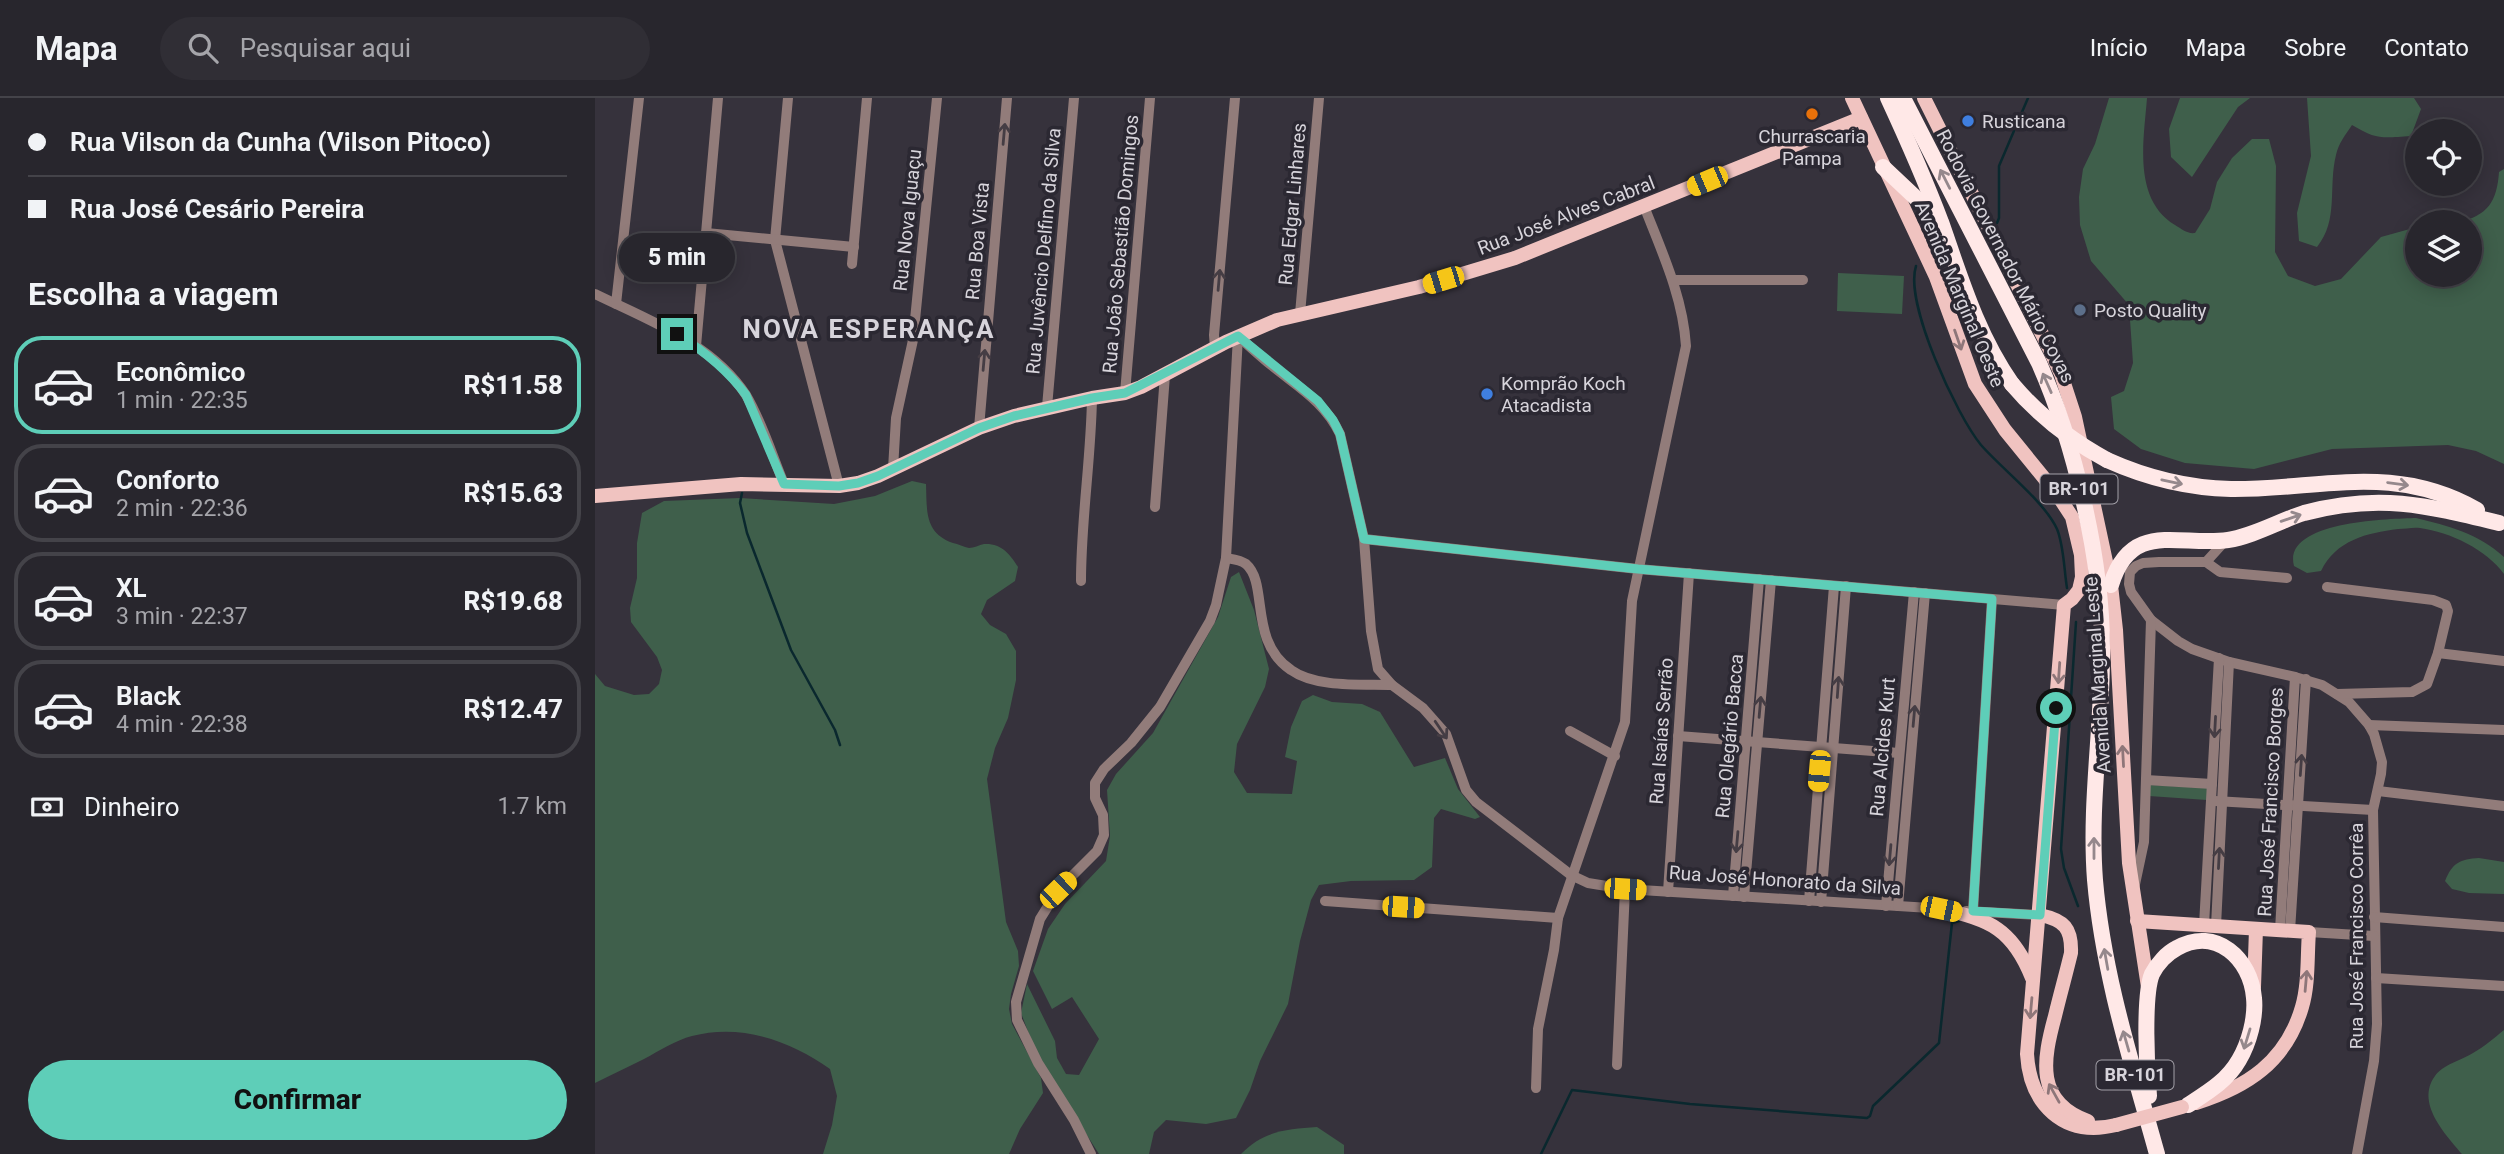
<!DOCTYPE html>
<html lang="pt">
<head>
<meta charset="utf-8">
<style>
	:root { --surface:#28262d; --page:#302e35; --text:#f1f3f6; --muted:#a5a5aa; --line:#444349; --accent:#5eceb8 }
	body { margin:0; font-family:Roboto,sans-serif; background:var(--page); color:var(--text); height:100vh; display:flex; flex-direction:column; font-size:26px; white-space:nowrap }
	* { box-sizing:border-box; margin:0 }
	p { font-size:23px; color:var(--muted) }
	.icon { flex:none; width:38px; height:38px; fill:none; stroke:currentColor; stroke-width:2; stroke-linecap:round; stroke-linejoin:round }
	.map { position:relative; flex:1; overflow:hidden }
	.details { display:flex; flex-direction:column; background:var(--surface); width:595px }
	.details>* { flex:none }
	.guide { display:grid; align-content:center; height:154px; padding:0 28px; background:var(--surface) }
	.fabs { position:absolute; left:1810px; top:21px; display:grid; gap:14px }
	.fabs a { display:grid; place-items:center; width:77px; height:77px; border-radius:50%; background:var(--surface); box-shadow:0 4px 18px #0003,0 0 0 2px var(--line); font-size:35px }
	.end { position:absolute; width:32px; height:32px; margin:-16px; border:9px solid #5eceb8; background:#111; box-shadow:0 0 0 4px #111 }
	.from { border-radius:50% }
	.bubble { position:absolute; height:49px; border-radius:24px; background:var(--surface); box-shadow:0 4px 18px #0003,0 0 0 2px var(--line); font-size:23px; font-weight:800; line-height:49px; text-align:center }
	.car { position:absolute; width:21px; height:42px; margin:-21px -10px; border-radius:9px; box-shadow:0 0 5px 2px #0007; background:linear-gradient(#f5c518 24%,#345 0 40%,#f5c518 0 76%,#345 0 86%,#f5c518 0) }
	.guide b { display:flex; align-items:center; gap:24px; height:66px; font-size:26px }
	.guide b+b { border-top:2px solid var(--line) }
	.guide i { width:18px; height:18px; background:var(--text) }
	ul { padding:0; list-style:none }
	li { display:flex; align-items:center; gap:21px; height:98px; margin:0 14px 10px; padding:0 14px; border:4px solid var(--line); border-radius:28px }
	li div { flex:1 }
	li b { display:block; font-size:26px }
	li em { font-style:normal; font-weight:800 }
	li.active { border-color:var(--accent) }
	li>.icon { width:63px; height:63px; stroke-width:1.5 }
	h2 { padding:0 28px; font-size:32px; line-height:84px }
	.pay { display:flex; align-items:center; gap:18px; height:77px; padding:0 28px; font-size:26px }
	.pay p { margin-inline-start:auto }
	.button { display:flex; gap:14px; margin-top:auto; padding:14px 28px }
	.button a { flex:1; height:80px; border-radius:42px; background:var(--accent); color:#111; font-size:28px; font-weight:800; line-height:80px; text-align:center }
	header { display:flex; align-items:center; gap:42px; box-sizing:border-box; height:98px; padding:0 35px; background:var(--surface); border-bottom:2px solid var(--line) }
	header strong { font-size:33px }
	nav { display:flex; gap:38px; margin-inline-start:auto; font-size:24px }
	.search { width:490px; height:63px; background:var(--page); display:flex; align-items:center; gap:18px; box-sizing:border-box; padding:0 24px; border-radius:38px; color:var(--muted); font-size:26px }
	main { display:flex; flex:1; min-height:0 }
	.map>svg:first-child { display:block }
	.green { fill:#3f5f4b }
	.lines { fill:none; stroke-linecap:round; stroke-linejoin:round }
	.stream { stroke:#0a282e; stroke-width:2.5 }
	.minor { stroke:#927c7a; stroke-width:10 }
	.major { stroke:#f0c3c0; stroke-width:14 }
	.highway { stroke:#ffe8e7; stroke-width:16 }
	.major-bridge { stroke:#f0c3c0; stroke-width:14 }
	.highway-bridge { stroke:#ffe8e7; stroke-width:16 }
	.oneway { stroke:#453d44 }
	.oneway2 { stroke:#95888c }
	.oneway3 { stroke:#8e7679 }
	.route { stroke:#5eceb8; stroke-width:9 }
	.food-dot { fill:#e8710a; stroke:#2b2832; stroke-width:2.5 }
	.shop-dot { fill:#3f7fe0; stroke:#2b2832; stroke-width:2.5 }
	.service-dot { fill:#5c6f8a; stroke:#2b2832; stroke-width:2.5 }
	.labels { text-anchor:middle; stroke-width:7; stroke-linejoin:round; paint-order:stroke }
	.shield { fill:#2b2832; stroke:#a3a0a8; stroke-width:2 }
	.shield-label { font-size:18px; font-weight:bold; fill:#d7d4db }
	.poi-label { font-size:19px; fill:#d7d4db; stroke:#2b2832; text-anchor:start }
	.street-label { font-size:19px; fill:#d7d4db; stroke:#2b2832 }
	.district-label { font-size:26px; font-weight:bold; letter-spacing:2px; fill:#d7d4db; stroke:#2b2832 }
</style>
</head>
<body>
<header>
<strong>Mapa</strong>
<div class="search"><svg class="icon" aria-label="search" viewBox="0 0 24 24"><circle cx="10" cy="10" r="6"/><path d="M15 15l6 6"/></svg>Pesquisar aqui</div>
<nav><a>Início</a><a>Mapa</a><a>Sobre</a><a>Contato</a></nav>
</header>
<main>
<section class="details">
<div class="guide">
<b><i class="from"></i>Rua Vilson da Cunha (Vilson Pitoco)</b>
<b><i></i>Rua José Cesário Pereira</b>
</div>
<h2>Escolha a viagem</h2>
<ul>
<li class="active"><svg class="icon" aria-label="car" viewBox="0 0 24 24"><path d="M5 17H2v-5l4-1 3-4h7l3 4 3 1v5h-3M9 17h6M6 11h13"/><circle cx="7" cy="17" r="2"/><circle cx="17" cy="17" r="2"/></svg><div><b>Econômico</b><p>1 min · 22:35</p></div><em>R$11.58</em></li>
<li><svg class="icon" aria-label="car" viewBox="0 0 24 24"><path d="M5 17H2v-5l4-1 3-4h7l3 4 3 1v5h-3M9 17h6M6 11h13"/><circle cx="7" cy="17" r="2"/><circle cx="17" cy="17" r="2"/></svg><div><b>Conforto</b><p>2 min · 22:36</p></div><em>R$15.63</em></li>
<li><svg class="icon" aria-label="car" viewBox="0 0 24 24"><path d="M5 17H2v-5l4-1 3-4h7l3 4 3 1v5h-3M9 17h6M6 11h13"/><circle cx="7" cy="17" r="2"/><circle cx="17" cy="17" r="2"/></svg><div><b>XL</b><p>3 min · 22:37</p></div><em>R$19.68</em></li>
<li><svg class="icon" aria-label="car" viewBox="0 0 24 24"><path d="M5 17H2v-5l4-1 3-4h7l3 4 3 1v5h-3M9 17h6M6 11h13"/><circle cx="7" cy="17" r="2"/><circle cx="17" cy="17" r="2"/></svg><div><b>Black</b><p>4 min · 22:38</p></div><em>R$12.47</em></li>
</ul>
<div class="pay"><svg class="icon" aria-label="cash" viewBox="0 0 24 24"><path d="M3 7h18v10H3z"/><circle cx="12" cy="12" r="2"/></svg>Dinheiro<p>1.7 km</p></div>
<div class="button"><a>Confirmar</a></div>
</section>
<div class="map">
<svg width="1909" height="1056" viewBox="0 0 1909 1056">
	<rect width="100%" height="100%" fill="#36323c"/>
	<g class="green">
		<path d="M1514 0H1552C1549 41 1537 101 1580 127 1587 131 1592 136 1600 135L1615 111 1622 84 1637 60 1657 41H1674L1681 68 1680 154 1693 178 1720 188 1746 181 1786 139 1822 129V177H1874V124H1863C1893 118 1902 103 1904 74L1909 71V366L1881 353 1853 347 1737 351 1659 371 1590 365 1546 351 1519 331 1516 299 1529 293 1538 265 1534 207 1496 163 1485 127 1484 99 1488 71 1500 46Z"/>
		<path d="M1585 0H1655L1643 9 1597 79 1576 59 1574 31Z"/>
		<path d="M1712 0H1819L1826 11 1816 38C1787 40 1782 42 1757 27 1751 36 1743 46 1741 57 1733 89 1744 122 1722 149L1704 143 1702 115 1716 58Z"/>
		<path d="M1243 175 1309 178 1307 216 1242 213Z"/>
		<path d="M317 383 331 386C332 412 329 435 358 445 363 446 369 449 374 450 379 450 384 447 389 446 406 445 415 456 423 469L420 483 392 502 386 516 395 527 411 536 421 553V582L413 620 400 650 392 681 411 824 423 853 424 868 416 896 414 911 417 926 446 980 448 995 425 1031 414 1056H228L237 1027 242 998 235 971C196 943 146 925 97 938 81 942 64 953 49 961 33 969 16 977 0 985V576L10 588 39 597 54 596 64 586 67 572 62 559 36 524 35 510 42 480V445L47 415 69 403 145 400 239 406 280 398Z"/>
		<path d="M1821 420C1853 428 1883 435 1909 459V476C1892 452 1855 434 1825 430 1818 429 1810 431 1803 431 1772 435 1741 442 1726 473L1712 475 1699 468C1687 423 1794 421 1821 420Z"/>
		<path d="M644 474 659 512 674 571 670 589 642 646 639 674 652 695 697 696 702 663 690 659 696 629 707 603 718 597 737 604 767 606 785 614 819 669 850 660 863 691 885 719 880 721 846 711 839 720 837 769 819 782 756 783 724 787 716 802 705 843 693 906 665 963 655 992 641 1020 611 1026 571 1022 559 1034 554 1056H504L444 962 426 915 432 886 460 943 462 960 471 976 484 977 504 941 477 899 457 911 438 873 453 831 470 806 511 763 515 738 512 692 521 676 558 635 623 519 636 479Z"/>
		<path d="M1555 687 1613 690 1612 702 1554 698Z"/>
		<path d="M1884 760 1909 764V796L1874 795 1857 791 1850 783C1857 765 1865 761 1884 760Z"/>
		<path d="M1909 932V1056H1867C1851 1037 1820 1005 1840 978 1847 967 1867 962 1878 955 1889 949 1899 940 1909 932Z"/>
		<path d="M722 1029 749 1047V1056H646C668 1033 692 1031 722 1029Z"/>
	</g>
	<g class="lines">
		<g class="stream">
			<path d="M1402 125 1404 120V68L1433 0"/>
			<path d="M1321 168C1309 205 1362 318 1386 347 1408 372 1449 403 1462 431 1469 448 1469 472 1472 490"/>
			<path d="M147 395 145 405 152 435 196 552 240 632 245 647"/>
			<path d="M1481 524 1466 751 1469 770 1483 808"/>
			<path d="M946 1056 977 992 1095 1006 1272 1020 1275 1018 1278 1008 1344 945 1357 825 1364 823"/>
		</g>
		<g class="minor">
			<path d="M193 0 180 142 244 388"/>
			<path d="M111 135 259 149"/>
			<path d="M257 166 272 0"/>
			<path d="M1078 182H1208"/>
			<path d="M0 196C53 222 117 245 151 297 167 324 177 357 189 386"/>
			<path d="M21 206 44 0"/>
			<path d="M705 216 724 0"/>
			<path d="M643 238C654 248 665 258 676 267 703 289 730 304 745 336L769 441 776 533 783 571 797 587 828 610 851 636 871 692 881 704 976 777 993 785 1030 791 1351 811"/>
			<path d="M101 248 123 0"/>
			<path d="M620 250 619 237 640 0"/>
			<path d="M530 295 555 0"/>
			<path d="M452 309 479 0"/>
			<path d="M384 330 412 0"/>
			<path d="M298 371 301 320 318 242 342 0"/>
			<path d="M560 409 570 277"/>
			<path d="M769 441 1043 471 1469 507"/>
			<path d="M631 460C637 461 646 462 651 466 674 486 653 543 696 572 721 590 767 586 797 587"/>
			<path d="M1611 464 1631 442"/>
			<path d="M1692 480 1625 474 1611 464H1564L1548 465 1541 468 1535 474 1534 486 1536 494 1556 522 1583 543 1597 551 1634 564 1700 579 1727 587 1754 604 1774 627 1779 636 1787 664 1786 676 1778 712 1782 926 1779 963 1762 1056"/>
			<path d="M486 483C486 422 496 361 497 300"/>
			<path d="M1732 489 1838 502 1851 507 1853 513 1843 555 1832 586 1817 594 1742 596"/>
			<path d="M1843 555 1909 563"/>
			<path d="M1774 627 1909 632"/>
			<path d="M975 633 1020 658"/>
			<path d="M1083 638 1304 655"/>
			<path d="M1551 682 1617 686"/>
			<path d="M1783 693 1909 708"/>
			<path d="M1620 703 1778 712"/>
			<path d="M1539 791 1549 744 1556 522"/>
			<path d="M1073 794 1094 475"/>
			<path d="M1138 798 1164 481"/>
			<path d="M1149 799 1176 482"/>
			<path d="M730 803 963 820"/>
			<path d="M1214 803 1239 488"/>
			<path d="M1226 804 1251 488"/>
			<path d="M1291 808 1319 494"/>
			<path d="M1303 808 1330 495"/>
			<path d="M1371 813 1445 817"/>
			<path d="M1378 813 1397 501"/>
			<path d="M1779 819 1909 829"/>
			<path d="M1609 827 1624 560"/>
			<path d="M1621 828 1634 564"/>
			<path d="M1685 832 1700 579"/>
			<path d="M1695 833 1711 581"/>
			<path d="M1714 834 1779 838"/>
			<path d="M1781 880 1909 888"/>
			<path d="M1022 967 1030 791"/>
			<path d="M941 990 943 931 959 852 963 820 1030 624 1037 503 1091 248C1088 199 1067 154 1049 108"/>
			<path d="M496 1056 479 1022 443 965 422 922 421 904 445 821 463 792 502 753 509 737 508 717 500 700V685L509 671 536 645 565 609 615 523 621 507 631 460 643 238"/>
		</g>
		<g class="major">
			<path d="M1257 0 1341 179 1380 286 1410 332 1462 396 1477 419 1486 457 1487 479 1484 492 1477 501 1469 507 1432 956C1435 1006 1468 1040 1521 1027"/>
			<path d="M1329 0 1455 252 1466 276 1480 319 1516 487 1521 532 1534 765 1553 889"/>
			<path d="M0 398 146 386 244 388 263 385 283 378 384 330 419 318 497 300 530 295 546 289 631 244 682 222 824 189 920 160 1266 20"/>
			<path d="M1346 811C1395 821 1418 832 1437 880"/>
			<path d="M1445 817C1469 822 1477 830 1476 855 1471 876 1465 897 1460 918 1448 962 1440 1004 1493 1023"/>
			<path d="M1542 823 1714 834C1712 859 1714 885 1707 909 1691 964 1652 989 1601 1005"/>
			<path d="M1659 889 1661 831"/>
		</g>
		<g class="highway">
			<path d="M1293 0C1312 41 1330 82 1346 124 1366 181 1382 236 1417 286"/>
			<path d="M1308 0 1444 265C1479 344 1507 461 1507 549 1508 626 1494 704 1500 782 1508 876 1537 966 1562 1056"/>
			<path d="M1288 69 1339 117"/>
			<path d="M1512 362C1552 380 1592 390 1636 391 1724 392 1798 364 1882 412"/>
			<path d="M1516 487C1536 421 1585 449 1633 442 1659 438 1684 423 1709 415 1783 395 1831 407 1904 425"/>
			<path d="M1554 998C1552 973 1548 898 1557 876 1562 866 1572 855 1582 850 1621 828 1656 861 1659 900 1661 920 1654 945 1644 962 1632 983 1613 994 1593 1007"/>
		</g>
		<path class="major-bridge" d="M1521 1027 1587 1009"/>
		<path class="highway-bridge" d="M1417 286C1445 319 1475 342 1512 362"/>
	</g>
	<defs><path id="oneway-shaft" d="M-6 0H5M1.5-3L5.5 0L1.5 3" fill="none" stroke-width="1.6" stroke-linecap="round" stroke-linejoin="round" transform="scale(1.75)"/></defs>
	<g class="oneway">
		<use href="#oneway-shaft" transform="translate(409 36) rotate(-85)"/>
		<use href="#oneway-shaft" transform="translate(624 182) rotate(-85)"/>
		<use href="#oneway-shaft" transform="translate(389 262) rotate(-85)"/>
		<use href="#oneway-shaft" transform="translate(1243 589) rotate(-86)"/>
		<use href="#oneway-shaft" transform="translate(1165 609) rotate(-85)"/>
		<use href="#oneway-shaft" transform="translate(1319 618) rotate(-85)"/>
		<use href="#oneway-shaft" transform="translate(1620 629) rotate(93)"/>
		<use href="#oneway-shaft" transform="translate(846 632) rotate(56)"/>
		<use href="#oneway-shaft" transform="translate(1706 667) rotate(-86)"/>
		<use href="#oneway-shaft" transform="translate(1142 744) rotate(95)"/>
		<use href="#oneway-shaft" transform="translate(1295 757) rotate(95)"/>
		<use href="#oneway-shaft" transform="translate(1624 760) rotate(-87)"/>
	</g>
	<g class="oneway2">
		<use href="#oneway-shaft" transform="translate(1350 81) rotate(-117)"/>
		<use href="#oneway-shaft" transform="translate(1452 285) rotate(-114)"/>
		<use href="#oneway-shaft" transform="translate(1577 384) rotate(12)"/>
		<use href="#oneway-shaft" transform="translate(1803 386) rotate(8)"/>
		<use href="#oneway-shaft" transform="translate(1696 420) rotate(-19)"/>
		<use href="#oneway-shaft" transform="translate(1499 750) rotate(-90)"/>
		<use href="#oneway-shaft" transform="translate(1511 861) rotate(-100)"/>
		<use href="#oneway-shaft" transform="translate(1652 941) rotate(107)"/>
		<use href="#oneway-shaft" transform="translate(1531 943) rotate(-106)"/>
	</g>
	<g class="oneway3">
		<use href="#oneway-shaft" transform="translate(1363 242) rotate(71)"/>
		<use href="#oneway-shaft" transform="translate(1464 575) rotate(94)"/>
		<use href="#oneway-shaft" transform="translate(1528 658) rotate(-93)"/>
		<use href="#oneway-shaft" transform="translate(1711 883) rotate(-85)"/>
		<use href="#oneway-shaft" transform="translate(1436 910) rotate(95)"/>
		<use href="#oneway-shaft" transform="translate(1459 995) rotate(-119)"/>
	</g>
	<g class="lines">
		<path class="route" d="M82 236C109 253 132 271 151 297L189 386 244 388 263 385 283 378 384 330 419 318 497 300 530 295 643 238 723 303 738 322 745 336 769 441 1043 471 1397 501 1378 813 1445 817 1461 610"/>
	</g>
	<circle class="food-dot" cx="1217" cy="16" r="7"/>
	<g class="shop-dot">
		<circle cx="1373" cy="23" r="7"/>
		<circle cx="892" cy="296" r="7"/>
	</g>
	<circle class="service-dot" cx="1485" cy="212" r="7"/>
	<g class="labels">
		<g class="shield">
			<rect x="1445.5" y="376.5" width="77" height="29" rx="5"/>
			<rect x="1501.5" y="962.5" width="77" height="29" rx="5"/>
		</g>
		<g class="shield-label">
			<text x="1484" y="397">BR-101</text>
			<text x="1540" y="983">BR-101</text>
		</g>
		<g class="poi-label">
			<text x="1387" y="30">Rusticana</text>
			<text x="1217" y="45" text-anchor="middle">Churrascaria<tspan x="1217" dy="22">Pampa</tspan></text>
			<text x="1499" y="219">Posto Quality</text>
			<text x="906" y="292">Komprão Koch<tspan x="906" dy="22">Atacadista</tspan></text>
		</g>
		<g class="street-label">
			<text transform="translate(697 106) rotate(-85)" y="7">Rua Edgar Linhares</text>
			<text transform="translate(971 117) rotate(-21)" y="7">Rua José Alves Cabral</text>
			<text transform="translate(312 122) rotate(-84)" y="7">Rua Nova Iguaçu</text>
			<text transform="translate(382 143) rotate(-85)" y="7">Rua Boa Vista</text>
			<text transform="translate(525 146) rotate(-85)" y="7">Rua João Sebastião Domingos</text>
			<text transform="translate(448 153) rotate(-85)" y="7">Rua Juvêncio Delfino da Silva</text>
			<text transform="translate(1411 158) rotate(63)" y="7">Rodovia Governador Mário Covas</text>
			<text transform="translate(1365 196) rotate(67)" y="7">Avenida Marginal Oeste</text>
			<text transform="translate(1502 577) rotate(-94)" y="7">Avenida Marginal Leste</text>
			<text transform="translate(1066 633) rotate(-86)" y="7">Rua Isaías Serrão</text>
			<text transform="translate(1134 638) rotate(-85)" y="7">Rua Olegário Bacca</text>
			<text transform="translate(1287 649) rotate(-85)" y="7">Rua Alcides Kurt</text>
			<text transform="translate(1675 704) rotate(-87)" y="7">Rua José Francisco Borges</text>
			<text transform="translate(1190 782) rotate(4)" y="7">Rua José Honorato da Silva</text>
			<text transform="translate(1761 838) rotate(-90)" y="7">Rua José Francisco Corrêa</text>
		</g>
		<g class="district-label">
			<text x="274" y="240">NOVA ESPERANÇA</text>
		</g>
	</g>
</svg>
<div class="fabs">
<a><svg class="icon" aria-label="locate" viewBox="0 0 24 24"><circle cx="12" cy="12" r="6"/><path d="M12 2v4M12 18v4M2 12h4M18 12h4"/></svg></a>
<a><svg class="icon" aria-label="layers" viewBox="0 0 24 24"><path d="M12 4l9 5-9 5-9-5zM3 14l9 5 9-5"/></svg></a>
</div>
<i class="end from" style="left:1461px;top:610px"></i>
<i class="end" style="left:82px;top:236px"></i>
<div class="bubble" style="left:24px;top:135px;width:116px">5 min</div>
<i class="car" style="left:1112px;top:83px;rotate:247deg"></i>
<i class="car" style="left:848px;top:182px;rotate:253deg"></i>
<i class="car" style="left:1224px;top:673px;rotate:185deg"></i>
<i class="car" style="left:1030px;top:791px;rotate:94deg"></i>
<i class="car" style="left:463px;top:792px;rotate:46deg"></i>
<i class="car" style="left:808px;top:809px;rotate:94deg"></i>
<i class="car" style="left:1346px;top:811px;rotate:102deg"></i>
</div>
</main>
</body>
</html>
